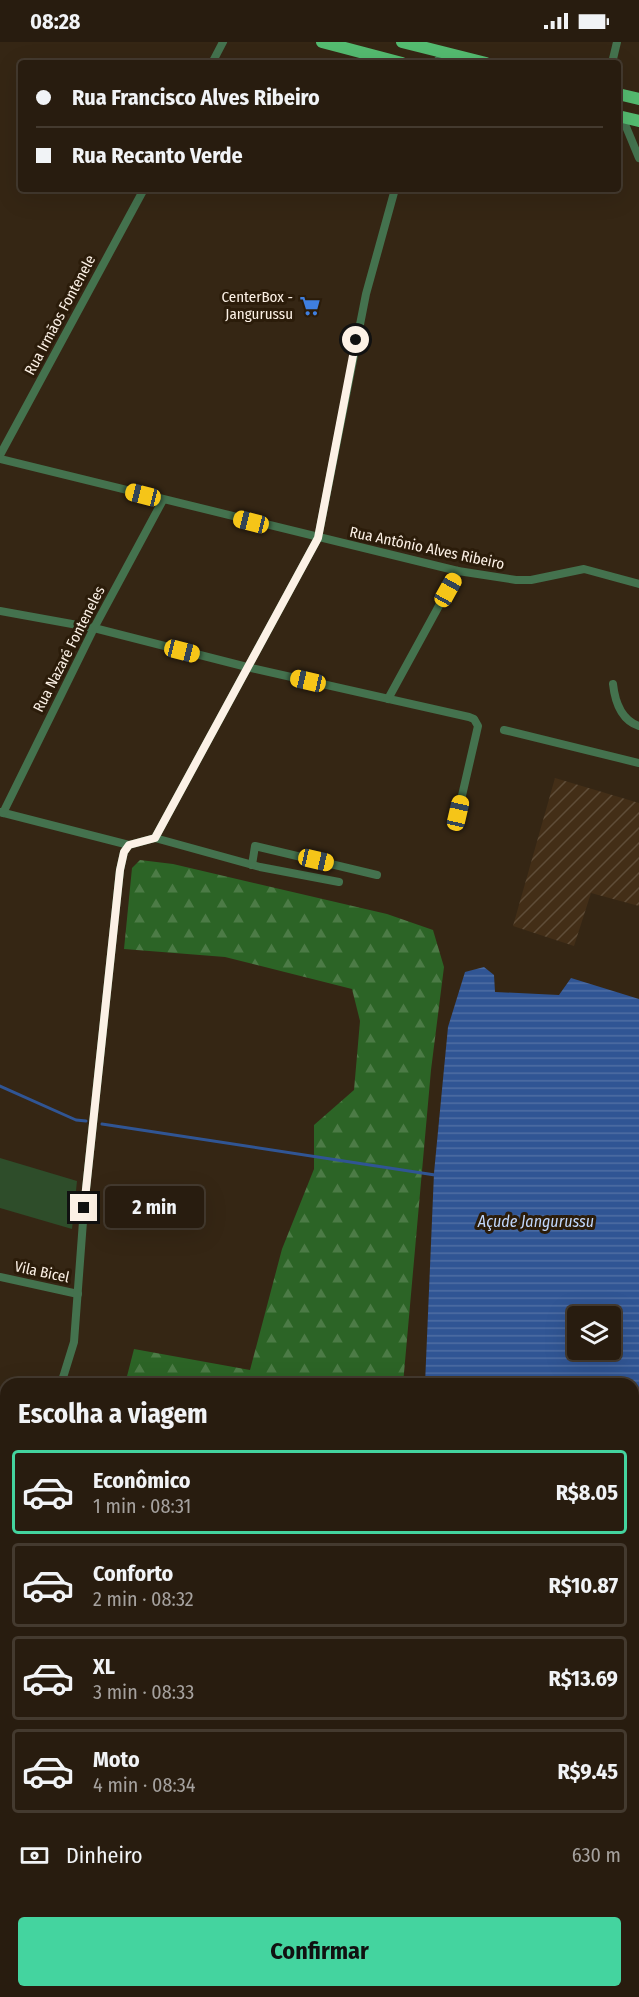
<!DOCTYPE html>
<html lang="pt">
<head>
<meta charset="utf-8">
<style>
	:root { --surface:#281c0f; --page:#34291d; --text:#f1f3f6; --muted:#a5a19e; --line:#443a2f; --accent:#44d49f }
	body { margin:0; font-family:"Fira Sans Condensed",sans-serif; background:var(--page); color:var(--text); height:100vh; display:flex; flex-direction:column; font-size:22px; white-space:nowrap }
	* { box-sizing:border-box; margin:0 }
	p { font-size:20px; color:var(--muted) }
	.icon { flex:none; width:33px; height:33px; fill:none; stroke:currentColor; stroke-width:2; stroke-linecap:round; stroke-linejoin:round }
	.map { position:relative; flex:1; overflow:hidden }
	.side { position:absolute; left:0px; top:1336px; width:639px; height:620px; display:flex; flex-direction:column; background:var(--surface); border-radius:18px 18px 0 0; box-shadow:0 6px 24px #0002,0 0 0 2px var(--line) }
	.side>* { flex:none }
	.top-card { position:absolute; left:18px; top:18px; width:603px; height:132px; border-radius:6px; box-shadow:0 6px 24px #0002,0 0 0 2px var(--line); display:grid; align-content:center; height:132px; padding:0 18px; background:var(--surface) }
	.fabs { position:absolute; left:567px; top:1264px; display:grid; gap:12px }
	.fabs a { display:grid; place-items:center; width:54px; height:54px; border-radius:6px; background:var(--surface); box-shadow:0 6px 24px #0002,0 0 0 2px var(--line); font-size:30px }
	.end { position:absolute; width:27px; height:27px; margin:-14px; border:8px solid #fcf1e6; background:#111; box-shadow:0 0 0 3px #111 }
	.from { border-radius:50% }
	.bubble { position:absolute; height:42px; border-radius:6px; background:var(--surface); box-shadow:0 6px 24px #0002,0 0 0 2px var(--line); font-size:20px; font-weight:700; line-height:42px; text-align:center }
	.car { position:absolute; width:18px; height:36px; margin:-18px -9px; border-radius:8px; box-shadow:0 0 4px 2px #0007; background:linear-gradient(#f5c518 24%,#345 0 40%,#f5c518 0 76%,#345 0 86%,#f5c518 0) }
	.top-card b { display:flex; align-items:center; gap:21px; height:57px; font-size:22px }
	.top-card b+b { border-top:2px solid var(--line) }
	.top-card i { width:15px; height:15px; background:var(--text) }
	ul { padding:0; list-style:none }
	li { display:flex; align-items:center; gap:18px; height:84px; margin:0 12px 9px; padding:0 6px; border:3px solid var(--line); border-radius:6px }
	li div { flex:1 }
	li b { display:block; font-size:22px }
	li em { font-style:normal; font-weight:700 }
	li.selected { border-color:var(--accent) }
	li>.icon { width:54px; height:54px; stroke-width:1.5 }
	h2 { padding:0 18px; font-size:27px; line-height:72px }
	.pay { display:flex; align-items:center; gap:15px; height:66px; padding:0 18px; font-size:22px }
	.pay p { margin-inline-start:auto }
	.primary-button { display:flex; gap:12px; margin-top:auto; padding:12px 18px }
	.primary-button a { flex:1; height:69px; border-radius:6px; background:var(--accent); color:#111; font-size:24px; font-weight:700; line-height:69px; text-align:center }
	.status { display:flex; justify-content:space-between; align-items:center; height:42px; padding:0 30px; background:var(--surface); direction:ltr }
	.status svg { height:16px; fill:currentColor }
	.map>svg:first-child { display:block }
	.industrial { fill:url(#industrial-furrows) }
	.forest { fill:url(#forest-firs) }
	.wetland { fill:url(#wetland-marsh) }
	.pitch { fill:#2e4d2a }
	.water { fill:url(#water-rules); fill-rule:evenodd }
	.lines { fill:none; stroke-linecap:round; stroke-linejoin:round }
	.stream { stroke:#305594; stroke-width:3 }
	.minor { stroke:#44724e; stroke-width:8 }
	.primary { stroke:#54bb70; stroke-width:12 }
	.route { stroke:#fcf1e6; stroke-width:8 }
	.labels { text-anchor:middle; stroke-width:6; stroke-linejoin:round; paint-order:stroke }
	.poi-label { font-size:15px; fill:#fcf1e6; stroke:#2b1c0a; text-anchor:end }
	.street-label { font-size:15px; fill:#fcf1e6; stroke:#2b1c0a }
	.water-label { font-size:16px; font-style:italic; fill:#c0d6fb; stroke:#2b1c0a }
</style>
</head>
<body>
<div class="status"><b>08:28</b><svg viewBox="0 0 49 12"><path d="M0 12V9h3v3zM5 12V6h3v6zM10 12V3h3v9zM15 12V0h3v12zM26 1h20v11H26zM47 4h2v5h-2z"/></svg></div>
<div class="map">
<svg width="639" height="1955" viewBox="0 0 639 1955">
	<defs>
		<pattern id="industrial-furrows" width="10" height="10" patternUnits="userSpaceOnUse" patternTransform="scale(1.5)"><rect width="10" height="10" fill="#432e17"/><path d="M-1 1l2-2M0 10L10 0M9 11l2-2" fill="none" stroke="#5f4d39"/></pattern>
		<pattern id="forest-firs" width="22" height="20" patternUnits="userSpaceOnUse" patternTransform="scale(1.5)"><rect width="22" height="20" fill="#2c6426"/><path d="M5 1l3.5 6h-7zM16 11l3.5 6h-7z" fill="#4c7b46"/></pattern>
		<pattern id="wetland-marsh" width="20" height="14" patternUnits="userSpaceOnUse" patternTransform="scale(1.5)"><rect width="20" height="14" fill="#2e4d2a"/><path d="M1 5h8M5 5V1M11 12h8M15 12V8" fill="none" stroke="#4d6749"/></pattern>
		<pattern id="water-rules" width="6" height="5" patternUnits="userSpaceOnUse" patternTransform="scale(1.5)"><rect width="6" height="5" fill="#305594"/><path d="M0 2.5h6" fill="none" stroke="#4f6ea3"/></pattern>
	</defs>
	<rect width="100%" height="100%" fill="#352614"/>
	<path class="industrial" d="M555 736 639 761V864L591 851 574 904 513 884Z"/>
	<path class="forest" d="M140 818 173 822 387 872 433 888 444 925 431 1028 403 1342H125L134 1307 250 1328 282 1207 314 1127V1083L354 1048 360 979 352 947 225 915 124 907 132 826Z"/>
	<path class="wetland" d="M633 1836 639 1838V1955H593V1950H633Z"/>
	<path class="pitch" d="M0 1116 77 1139 72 1187 0 1166Z"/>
	<path class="water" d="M484 925 494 933 495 950 559 953 571 936 639 957V1838L633 1836V1342H425L434 1131 448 985 465 930ZM578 1275H610V1308H578Z"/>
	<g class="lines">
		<g class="stream">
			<path d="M0 1044 76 1078 86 1079"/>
			<path d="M102 1082 435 1133"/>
		</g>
		<g class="minor">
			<path d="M212 21 223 0"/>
			<path d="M435 21 445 11"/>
			<path d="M612 21 617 0"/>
			<path d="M622 75 639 116"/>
			<path d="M0 413 144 147"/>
			<path d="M0 417 458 529 516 538H531L584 527 639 542"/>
			<path d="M0 569 94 586 247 625 469 675 474 677 478 684 458 771"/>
			<path d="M613 642C615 660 621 678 639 684"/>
			<path d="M388 657 458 529"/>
			<path d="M504 688 639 721"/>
			<path d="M0 770 129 803"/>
			<path d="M3 771 94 586 163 458"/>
			<path d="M155 796 318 496 366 252 395 147"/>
			<path d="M155 796 260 825 339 840"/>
			<path d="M252 823 255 804 377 833"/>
			<path d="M0 1235 78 1252"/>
			<path d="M61 1342 74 1300 84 1166 120 828 124 810 129 803 155 796"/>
			<path d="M0 1390 6 1392"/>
			<path d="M0 1494 6 1479"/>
			<path d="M0 1659 6 1662"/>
			<path d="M0 1804 6 1789"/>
			<path d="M3 1929 6 1923"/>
			<path d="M57 1950 70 1955"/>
			<path d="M205 1955 207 1950"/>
			<path d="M332 1955 334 1950"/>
			<path d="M453 1955 455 1950"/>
			<path d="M586 1955 587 1950"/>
		</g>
		<g class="primary">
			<path d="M322 0 402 21"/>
			<path d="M402 0 486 21"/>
			<path d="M618 52 639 57"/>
			<path d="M618 74 639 79"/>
		</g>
	</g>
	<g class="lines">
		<path class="route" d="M84 1166 120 828 124 810 129 803 155 796 318 496 356 298"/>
	</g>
	<defs>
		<g id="supermarket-bare" transform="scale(1.62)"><path d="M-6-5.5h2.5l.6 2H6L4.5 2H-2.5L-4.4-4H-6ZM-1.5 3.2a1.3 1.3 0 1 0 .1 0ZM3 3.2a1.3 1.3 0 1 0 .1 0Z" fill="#3f7fe0" stroke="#2b1c0a" stroke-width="2.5" paint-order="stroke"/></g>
	</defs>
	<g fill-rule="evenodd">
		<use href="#supermarket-bare" x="310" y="264"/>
	</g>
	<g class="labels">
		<g class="poi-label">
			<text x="293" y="260">CenterBox -<tspan x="293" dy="17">Jangurussu</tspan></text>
		</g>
		<g class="street-label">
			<text transform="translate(60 273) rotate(-62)" y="5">Rua Irmãos Fontenele</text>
			<text transform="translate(427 506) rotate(12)" y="5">Rua Antônio Alves Ribeiro</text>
			<text transform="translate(69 607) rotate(-63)" y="5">Rua Nazaré Fonteneles</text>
			<text transform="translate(42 1230) rotate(12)" y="5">Vila Bicel</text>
		</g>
		<g class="water-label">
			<text x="536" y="1185">Açude Jangurussu</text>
		</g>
	</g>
</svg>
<div class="fabs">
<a><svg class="icon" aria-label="layers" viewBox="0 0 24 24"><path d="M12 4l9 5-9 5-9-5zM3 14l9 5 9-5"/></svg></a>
</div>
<i class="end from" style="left:356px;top:298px"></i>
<i class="end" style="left:84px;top:1166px"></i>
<div class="bubble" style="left:105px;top:1144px;width:99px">2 min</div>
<i class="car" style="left:143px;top:453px;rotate:284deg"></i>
<i class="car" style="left:251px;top:480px;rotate:284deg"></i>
<i class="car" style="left:448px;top:548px;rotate:29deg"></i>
<i class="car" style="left:182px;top:609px;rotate:104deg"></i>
<i class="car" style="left:308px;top:639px;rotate:283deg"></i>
<i class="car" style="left:458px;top:771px;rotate:13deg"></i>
<i class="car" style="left:316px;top:818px;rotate:103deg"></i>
<div class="top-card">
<b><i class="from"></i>Rua Francisco Alves Ribeiro</b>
<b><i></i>Rua Recanto Verde</b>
</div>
<section class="side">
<h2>Escolha a viagem</h2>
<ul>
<li class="selected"><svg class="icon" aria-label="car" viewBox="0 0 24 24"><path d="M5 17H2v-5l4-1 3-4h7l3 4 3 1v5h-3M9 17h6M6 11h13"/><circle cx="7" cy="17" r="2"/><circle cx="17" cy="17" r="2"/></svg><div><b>Econômico</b><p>1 min · 08:31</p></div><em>R$8.05</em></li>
<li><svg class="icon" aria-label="car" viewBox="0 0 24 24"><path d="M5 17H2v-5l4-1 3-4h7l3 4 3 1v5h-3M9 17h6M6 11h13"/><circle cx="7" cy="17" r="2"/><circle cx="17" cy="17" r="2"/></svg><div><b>Conforto</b><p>2 min · 08:32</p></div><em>R$10.87</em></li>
<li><svg class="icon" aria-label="car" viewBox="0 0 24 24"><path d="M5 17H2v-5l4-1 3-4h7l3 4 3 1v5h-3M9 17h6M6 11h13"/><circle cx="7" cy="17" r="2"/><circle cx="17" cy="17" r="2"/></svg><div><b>XL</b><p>3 min · 08:33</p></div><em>R$13.69</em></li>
<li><svg class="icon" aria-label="car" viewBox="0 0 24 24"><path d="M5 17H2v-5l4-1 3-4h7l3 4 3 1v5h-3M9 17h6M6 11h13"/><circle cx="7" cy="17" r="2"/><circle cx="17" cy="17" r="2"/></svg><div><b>Moto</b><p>4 min · 08:34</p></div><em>R$9.45</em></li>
</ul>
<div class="pay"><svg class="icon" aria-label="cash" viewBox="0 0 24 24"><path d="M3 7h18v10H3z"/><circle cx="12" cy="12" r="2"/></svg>Dinheiro<p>630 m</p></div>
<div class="primary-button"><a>Confirmar</a></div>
</section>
</div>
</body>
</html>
